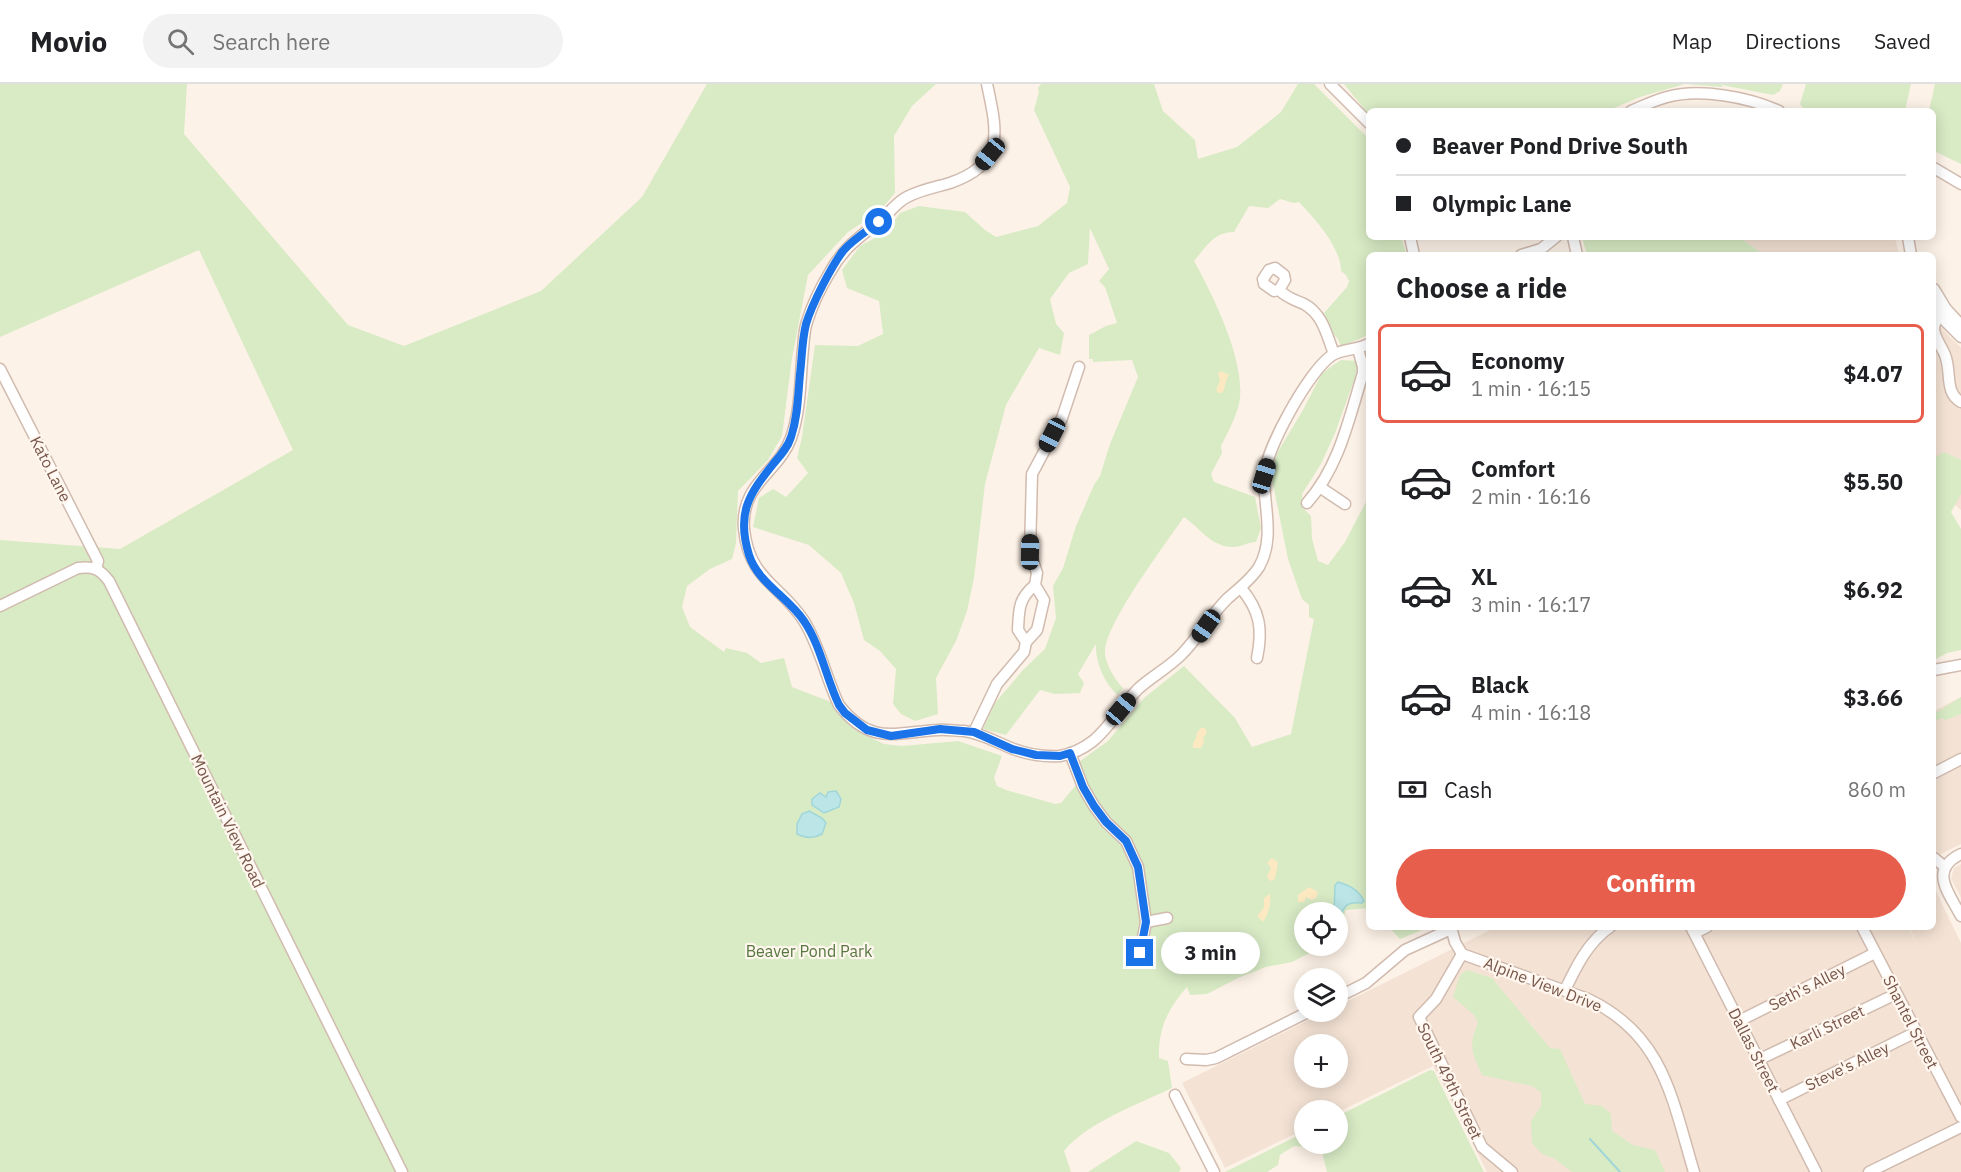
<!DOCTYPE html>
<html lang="en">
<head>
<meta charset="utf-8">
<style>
	:root { --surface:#fff; --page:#f2f2f2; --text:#202124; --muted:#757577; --line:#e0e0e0; --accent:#e75f4c }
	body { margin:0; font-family:"IBM Plex Sans",sans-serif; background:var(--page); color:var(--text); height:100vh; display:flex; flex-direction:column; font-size:22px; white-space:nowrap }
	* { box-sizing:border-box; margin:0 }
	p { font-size:20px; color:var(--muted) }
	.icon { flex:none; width:33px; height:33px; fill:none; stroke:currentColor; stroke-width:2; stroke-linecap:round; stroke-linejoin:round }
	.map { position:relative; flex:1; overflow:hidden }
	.drawer { position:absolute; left:1366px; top:168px; width:570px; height:678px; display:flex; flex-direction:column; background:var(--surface); border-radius:9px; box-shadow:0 3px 15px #0003 }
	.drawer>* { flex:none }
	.top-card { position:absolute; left:1366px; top:24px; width:570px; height:132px; border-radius:9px; box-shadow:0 3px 15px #0003; display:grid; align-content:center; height:132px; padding:0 30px; background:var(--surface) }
	.buttons { position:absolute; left:1294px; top:818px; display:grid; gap:12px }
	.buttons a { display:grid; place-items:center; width:54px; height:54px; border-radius:50%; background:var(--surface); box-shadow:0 3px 15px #0003; font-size:30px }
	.end { position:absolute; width:27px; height:27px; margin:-14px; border:8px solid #1a73e8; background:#fff; box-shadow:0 0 0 3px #fff }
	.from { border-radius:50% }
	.bubble { position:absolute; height:42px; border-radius:21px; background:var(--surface); box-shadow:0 3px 15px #0003; font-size:20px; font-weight:800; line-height:42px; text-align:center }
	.car { position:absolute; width:18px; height:36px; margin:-18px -9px; border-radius:8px; box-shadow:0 0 4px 2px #0007; background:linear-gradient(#222 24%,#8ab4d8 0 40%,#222 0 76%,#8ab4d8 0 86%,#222 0) }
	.top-card b { display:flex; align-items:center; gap:21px; height:57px; font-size:22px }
	.top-card b+b { border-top:2px solid var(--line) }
	.top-card i { width:15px; height:15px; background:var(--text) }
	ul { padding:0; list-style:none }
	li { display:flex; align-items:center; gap:18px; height:99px; margin:0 12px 9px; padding:0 18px; border:3px solid transparent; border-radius:9px }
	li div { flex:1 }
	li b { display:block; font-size:22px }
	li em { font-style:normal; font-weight:800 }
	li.active { border-color:var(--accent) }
	li>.icon { width:54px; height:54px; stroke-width:1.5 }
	h2 { padding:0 30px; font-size:27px; line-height:72px }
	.pay { display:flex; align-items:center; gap:15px; height:66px; padding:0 30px; font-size:22px }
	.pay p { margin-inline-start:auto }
	.button { display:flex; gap:12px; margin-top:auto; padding:12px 30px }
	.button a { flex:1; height:69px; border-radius:36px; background:var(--accent); color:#fff; font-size:24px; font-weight:800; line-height:69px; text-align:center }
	header { display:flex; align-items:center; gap:36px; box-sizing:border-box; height:84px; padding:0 30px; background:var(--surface); border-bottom:2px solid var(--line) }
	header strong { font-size:28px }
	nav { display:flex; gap:33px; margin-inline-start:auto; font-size:21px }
	.search { width:420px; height:54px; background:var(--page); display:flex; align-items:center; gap:15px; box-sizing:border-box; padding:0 21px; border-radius:33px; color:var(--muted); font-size:22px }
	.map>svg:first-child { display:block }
	.residential { fill:#f4e3d5; fill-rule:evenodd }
	.green { fill:#d8ebc5 }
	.sand { fill:#fce9c2 }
	.water { fill:#bbe5e7; stroke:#a1d6d9; stroke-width:1.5 }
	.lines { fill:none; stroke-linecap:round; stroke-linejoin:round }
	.stream { stroke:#a1d6d9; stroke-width:2 }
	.minor-casing { stroke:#d1bbaf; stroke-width:13 }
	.minor { stroke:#fff; stroke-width:10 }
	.route { stroke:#1a73e8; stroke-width:8 }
	.labels { text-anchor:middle; stroke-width:4.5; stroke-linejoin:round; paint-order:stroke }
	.street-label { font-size:16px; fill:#77564b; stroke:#fff6ee }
	.park-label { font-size:16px; fill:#567740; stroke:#fff6ee }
</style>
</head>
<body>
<header>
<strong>Movio</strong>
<div class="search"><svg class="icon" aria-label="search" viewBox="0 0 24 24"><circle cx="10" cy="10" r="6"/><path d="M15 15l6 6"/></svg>Search here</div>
<nav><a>Map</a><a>Directions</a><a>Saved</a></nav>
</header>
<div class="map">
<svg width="1961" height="1088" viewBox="0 0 1961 1088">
	<rect width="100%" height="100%" fill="#fdf2e7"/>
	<g class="residential">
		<path d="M1739 153H1895L1899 171H1764Z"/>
		<path d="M1934 233 1943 246 1961 264V426L1934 403Z"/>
		<path d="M1961 613V760L1941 770 1934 780V627Z"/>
		<path d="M1961 780V814L1951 794 1954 784Z"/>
		<path d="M1934 803 1961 859V1088H1487L1433 982 1338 1028V1026H1305V1045L1225 1084 1182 999 1327 927H1338V922L1496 843H1908L1919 864 1909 843H1934ZM1305 960H1338V993H1305Z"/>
	</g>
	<g class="green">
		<path d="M0 0H187L184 50 348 241 404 262 541 207 642 113 707 0H936L912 22 894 52 895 109 879 128 848 148 808 191 792 274 782 352 768 376 738 407 736 459 732 475 710 485 687 502 682 523 690 543 724 568 726 564 747 569 761 579 784 574 792 603 831 618 850 640 867 652 884 660 902 662 958 657 1002 672 994 694 997 702 1006 706 1055 720 1061 719 1081 695 1076 680 1108 657 1144 614 1184 582 1235 634 1252 663 1291 650 1314 535 1309 533V521L1302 515 1288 475 1272 395 1273 376 1303 326 1322 289 1341 276 1358 277 1355 294 1335 349 1321 380 1302 410 1303 424 1311 432 1312 455 1318 477 1328 481 1345 458 1369 412V824L1346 826 1338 851V828H1305V861H1325L1292 878 1266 883 1238 894 1207 910 1190 911 1187 903C1168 924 1158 945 1159 974L1168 977 1172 1004C1139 1020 1086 1039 1064 1067L1071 1088H0V456L120 465 293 366 199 166 0 253Z"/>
		<path d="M1041 0H1154L1163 27 1195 56 1198 75 1237 63 1281 28 1298 0H1314L1369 55 1370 153H1401L1407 171H1370V250L1341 263 1338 255 1334 251 1324 229 1347 203 1349 197 1346 191 1341 187C1341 163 1314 134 1299 118L1294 119 1280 115 1268 124 1249 122 1234 148C1214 148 1206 163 1194 177 1213 211 1250 285 1238 324 1234 337 1227 350 1221 362L1222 369 1211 390 1214 398 1255 413 1261 444 1256 458C1248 458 1242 463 1233 463 1211 463 1200 444 1184 433 1166 459 1105 540 1105 568 1105 579 1115 596 1123 604L1117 611C1104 598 1095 578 1096 560L1078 590 1084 599 1080 609 1055 610 1040 606 1006 651 983 645 995 619 1023 586 1045 565 1056 534 1053 502 1063 484 1076 442 1094 401 1100 392 1110 360 1138 293 1132 276 1093 278V275H1089V251L1106 242 1117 239 1105 203 1099 197 1109 185 1090 144 1088 180 1069 189 1050 215 1056 240 1064 249 1060 271 1039 264 1006 321 985 400 974 494 967 527 956 557 936 594 938 630 915 637 901 630 893 620 896 585 880 567 864 556 854 519 841 489 809 461 753 443 759 414 773 405 786 413 808 389 797 374 802 353 815 261 858 262 883 250 879 217 847 204 842 186 860 162 886 148 900 129 919 122 965 128 985 146 996 153 1038 142 1067 119 1070 103 1034 26 1039 8 1038 4Z"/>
		<path d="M1344 0H1783L1780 7 1773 11 1722 1V3L1685 0 1640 13 1607 27H1370L1369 31Z"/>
		<path d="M1806 0H1911L1905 27H1806L1800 20Z"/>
		<path d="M1935 0H1961V80L1934 67V27H1929Z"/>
		<path d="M1582 153H1739L1764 171H1587Z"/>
		<path d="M1944 368 1961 376V410L1951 428 1961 445V566L1947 569 1934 576V374Z"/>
		<path d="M1961 613V630L1946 636 1941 634 1934 638V630Z"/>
		<path d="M1389 843H1429L1400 855Z"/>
		<path d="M1467 886 1492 894 1550 964 1560 965 1585 1020 1602 1022 1611 1030 1612 1047 1633 1061 1655 1066 1665 1088H1572L1555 1075 1542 1070 1532 1059 1531 1037 1541 1022V1008L1532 1002 1482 991C1472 969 1468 962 1478 939L1474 931 1453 913 1460 891Z"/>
		<path d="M1430 986 1434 987 1484 1088H1327L1321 1064 1294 1062 1280 1071 1278 1081 1267 1088H1225L1305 1048V1059H1338V1032Z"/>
		<path d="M1136 1057 1169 1069 1181 1084 1179 1088H1088Z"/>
	</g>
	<g class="sand">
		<path d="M1221 287 1229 291C1224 298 1226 304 1222 309H1219L1216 306 1220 297 1218 289Z"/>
		<path d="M1201 644H1205L1207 649 1203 654 1204 658 1201 664H1193V659L1197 652 1196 650Z"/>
		<path d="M1272 774 1278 778 1275 795 1270 797 1267 793 1271 784 1267 779Z"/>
		<path d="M1309 803 1318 808 1316 814 1312 816 1306 813 1304 818H1298V811Z"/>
		<path d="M1270 810C1272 817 1268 832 1263 838L1257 832 1264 823V814Z"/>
	</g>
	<g class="water">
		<path d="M836 707 841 715 839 723 824 729 812 721V715L820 709 826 713 828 708Z"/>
		<path d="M809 727 822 734 826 739 822 750C813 755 806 754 797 750V740L802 730Z"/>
		<path d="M1338 798C1349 801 1359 806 1364 817L1362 819C1345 817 1344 823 1338 837V828H1334L1335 801Z"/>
	</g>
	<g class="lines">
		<path class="stream" d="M1590 1055 1620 1088"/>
		<g class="minor-casing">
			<g id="minor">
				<path d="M987 0C997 47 1006 80 950 99 936 103 920 106 907 113 897 118 891 127 883 134 861 153 845 161 830 188 821 203 812 221 807 238 804 246 804 256 803 265 800 294 801 326 791 354 779 388 740 400 744 445 749 496 781 501 804 537 820 563 826 594 839 621 870 661 894 649 937 646 946 645 956 647 964 647 981 649 996 658 1011 664 1026 670 1044 673 1060 672 1072 670 1084 664 1093 657 1111 642 1122 621 1138 605 1151 593 1168 584 1181 571 1198 554 1210 532 1227 515 1238 505 1251 496 1259 483 1275 455 1264 423 1264 393 1265 366 1309 287 1331 272 1342 264 1358 267 1370 259"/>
				<path d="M1330 0 1370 40"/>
				<path d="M1631 27C1643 22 1655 16 1667 13 1700 4 1748 13 1779 27"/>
				<path d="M1934 84 1961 100"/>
				<path d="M1410 153 1414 171"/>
				<path d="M1573 153 1577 171"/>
				<path d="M1908 153 1911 171"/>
				<path d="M1521 171 1541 165 1556 153"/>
				<path d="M1934 205 1946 225 1961 241"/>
				<path d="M1279 206 1285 196 1284 191 1275 184 1269 186 1263 195 1264 200 1274 207 1279 206C1287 214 1295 216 1304 220 1323 230 1327 252 1334 270"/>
				<path d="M1934 221 1946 238 1961 253"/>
				<path d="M1946 225C1941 230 1934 237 1934 245 1934 253 1942 263 1945 271 1952 288 1944 309 1961 318"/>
				<path d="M0 285 98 477 96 485"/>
				<path d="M1321 404 1345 420"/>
				<path d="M1307 419C1339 383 1349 335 1363 289V283L1358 265"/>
				<path d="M1241 504C1260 527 1263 545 1257 574"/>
				<path d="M0 522 78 484C93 482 100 485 109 497L402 1088"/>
				<path d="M1026 558 1018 546C1019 526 1018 515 1035 501"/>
				<path d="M1934 586 1961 581"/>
				<path d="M974 648 997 600 1024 568 1026 558 1037 546 1044 516 1035 501 1037 489 1030 468 1032 390 1062 334 1079 283"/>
				<path d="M1070 669 1083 703 1094 722 1106 738 1126 757 1138 783 1146 838 1140 869"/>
				<path d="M1934 689 1961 675"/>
				<path d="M1961 770C1928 786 1949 809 1961 832"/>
				<path d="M1934 774 1945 783"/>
				<path d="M1146 838 1167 834"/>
				<path d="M1451 843 1455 858 1462 870 1588 915C1664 951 1672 1015 1694 1088"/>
				<path d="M1691 843 1816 1088"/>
				<path d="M1862 843 1961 1033"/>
				<path d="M1695 849 1707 843"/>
				<path d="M1462 870 1436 915 1419 933 1482 1063 1512 1088"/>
				<path d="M1565 906C1576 883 1588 858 1610 843"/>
				<path d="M1338 913 1366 899 1405 866 1451 845"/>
				<path d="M1739 937 1875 869"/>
				<path d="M1186 975 1206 976 1216 974 1310 927"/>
				<path d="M1758 976 1896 910"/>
				<path d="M1175 1011 1214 1088"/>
				<path d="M1779 1016 1916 948"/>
				<path d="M1869 1088 1961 1043"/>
			</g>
		</g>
		<use href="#minor" class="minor"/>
	</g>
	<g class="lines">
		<path class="route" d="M879 138C867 147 853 155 843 167 831 183 812 220 806 240 802 256 802 273 800 290 798 311 798 332 791 353 788 363 781 371 774 379 749 410 736 429 749 471 758 499 788 513 804 537 821 562 826 594 839 621L845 629 867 646 891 652 940 645 974 648 1012 665 1036 671 1060 672 1070 669 1083 703 1094 722 1106 738 1126 757 1138 783 1146 838 1140 869"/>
	</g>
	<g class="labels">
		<g class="street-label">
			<text transform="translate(51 385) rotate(63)" y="6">Kato Lane</text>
			<text transform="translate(228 737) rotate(64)" y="6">Mountain View Road</text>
			<text transform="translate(1543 900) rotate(21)" y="6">Alpine View Drive</text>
			<text transform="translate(1807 903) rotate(-27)" y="6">Seth's Alley</text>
			<text transform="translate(1911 938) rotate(63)" y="6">Shantel Street</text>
			<text transform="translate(1827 943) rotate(-26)" y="6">Karli Street</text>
			<text transform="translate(1754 966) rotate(63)" y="6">Dallas Street</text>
			<text transform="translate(1847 982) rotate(-26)" y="6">Steve's Alley</text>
			<text transform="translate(1450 997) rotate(64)" y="6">South 49th Street</text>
		</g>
		<g class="park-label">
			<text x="809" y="873">Beaver Pond Park</text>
		</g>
	</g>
</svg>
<div class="buttons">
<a><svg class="icon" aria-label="locate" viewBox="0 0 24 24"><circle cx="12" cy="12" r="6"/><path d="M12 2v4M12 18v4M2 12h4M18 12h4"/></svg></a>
<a><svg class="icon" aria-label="layers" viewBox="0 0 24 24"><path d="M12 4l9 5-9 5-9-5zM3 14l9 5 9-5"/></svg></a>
<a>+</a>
<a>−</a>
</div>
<i class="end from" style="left:879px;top:138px"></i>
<i class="end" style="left:1140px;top:869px"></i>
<div class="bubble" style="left:1161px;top:848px;width:99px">3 min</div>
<i class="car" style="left:990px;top:70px;rotate:219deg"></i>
<i class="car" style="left:1052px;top:351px;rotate:207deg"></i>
<i class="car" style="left:1264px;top:392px;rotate:17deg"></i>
<i class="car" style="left:1030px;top:468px;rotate:1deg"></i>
<i class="car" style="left:1206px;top:542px;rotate:215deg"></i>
<i class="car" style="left:1121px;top:625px;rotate:40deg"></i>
<div class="top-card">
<b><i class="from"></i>Beaver Pond Drive South</b>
<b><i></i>Olympic Lane</b>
</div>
<section class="drawer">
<h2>Choose a ride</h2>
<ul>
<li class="active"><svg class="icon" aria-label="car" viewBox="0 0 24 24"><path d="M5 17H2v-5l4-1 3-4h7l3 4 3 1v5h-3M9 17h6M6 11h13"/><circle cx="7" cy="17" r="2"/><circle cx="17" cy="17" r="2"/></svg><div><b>Economy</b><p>1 min · 16:15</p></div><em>$4.07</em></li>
<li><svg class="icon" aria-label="car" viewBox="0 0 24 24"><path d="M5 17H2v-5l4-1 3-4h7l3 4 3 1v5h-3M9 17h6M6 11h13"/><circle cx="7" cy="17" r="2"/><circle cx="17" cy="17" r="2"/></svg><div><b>Comfort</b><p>2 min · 16:16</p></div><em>$5.50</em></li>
<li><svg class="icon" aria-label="car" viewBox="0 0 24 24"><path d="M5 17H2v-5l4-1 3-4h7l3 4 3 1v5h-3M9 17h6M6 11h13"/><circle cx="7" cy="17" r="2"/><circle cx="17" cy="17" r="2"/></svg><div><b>XL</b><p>3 min · 16:17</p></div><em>$6.92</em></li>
<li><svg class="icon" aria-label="car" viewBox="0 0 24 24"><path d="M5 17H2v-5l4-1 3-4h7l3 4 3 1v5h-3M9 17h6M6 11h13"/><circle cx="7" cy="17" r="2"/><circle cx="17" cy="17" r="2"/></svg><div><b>Black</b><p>4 min · 16:18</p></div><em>$3.66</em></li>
</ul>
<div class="pay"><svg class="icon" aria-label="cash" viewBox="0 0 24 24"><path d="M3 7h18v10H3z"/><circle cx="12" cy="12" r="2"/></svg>Cash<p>860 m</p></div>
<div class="button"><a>Confirm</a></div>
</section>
</div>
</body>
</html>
